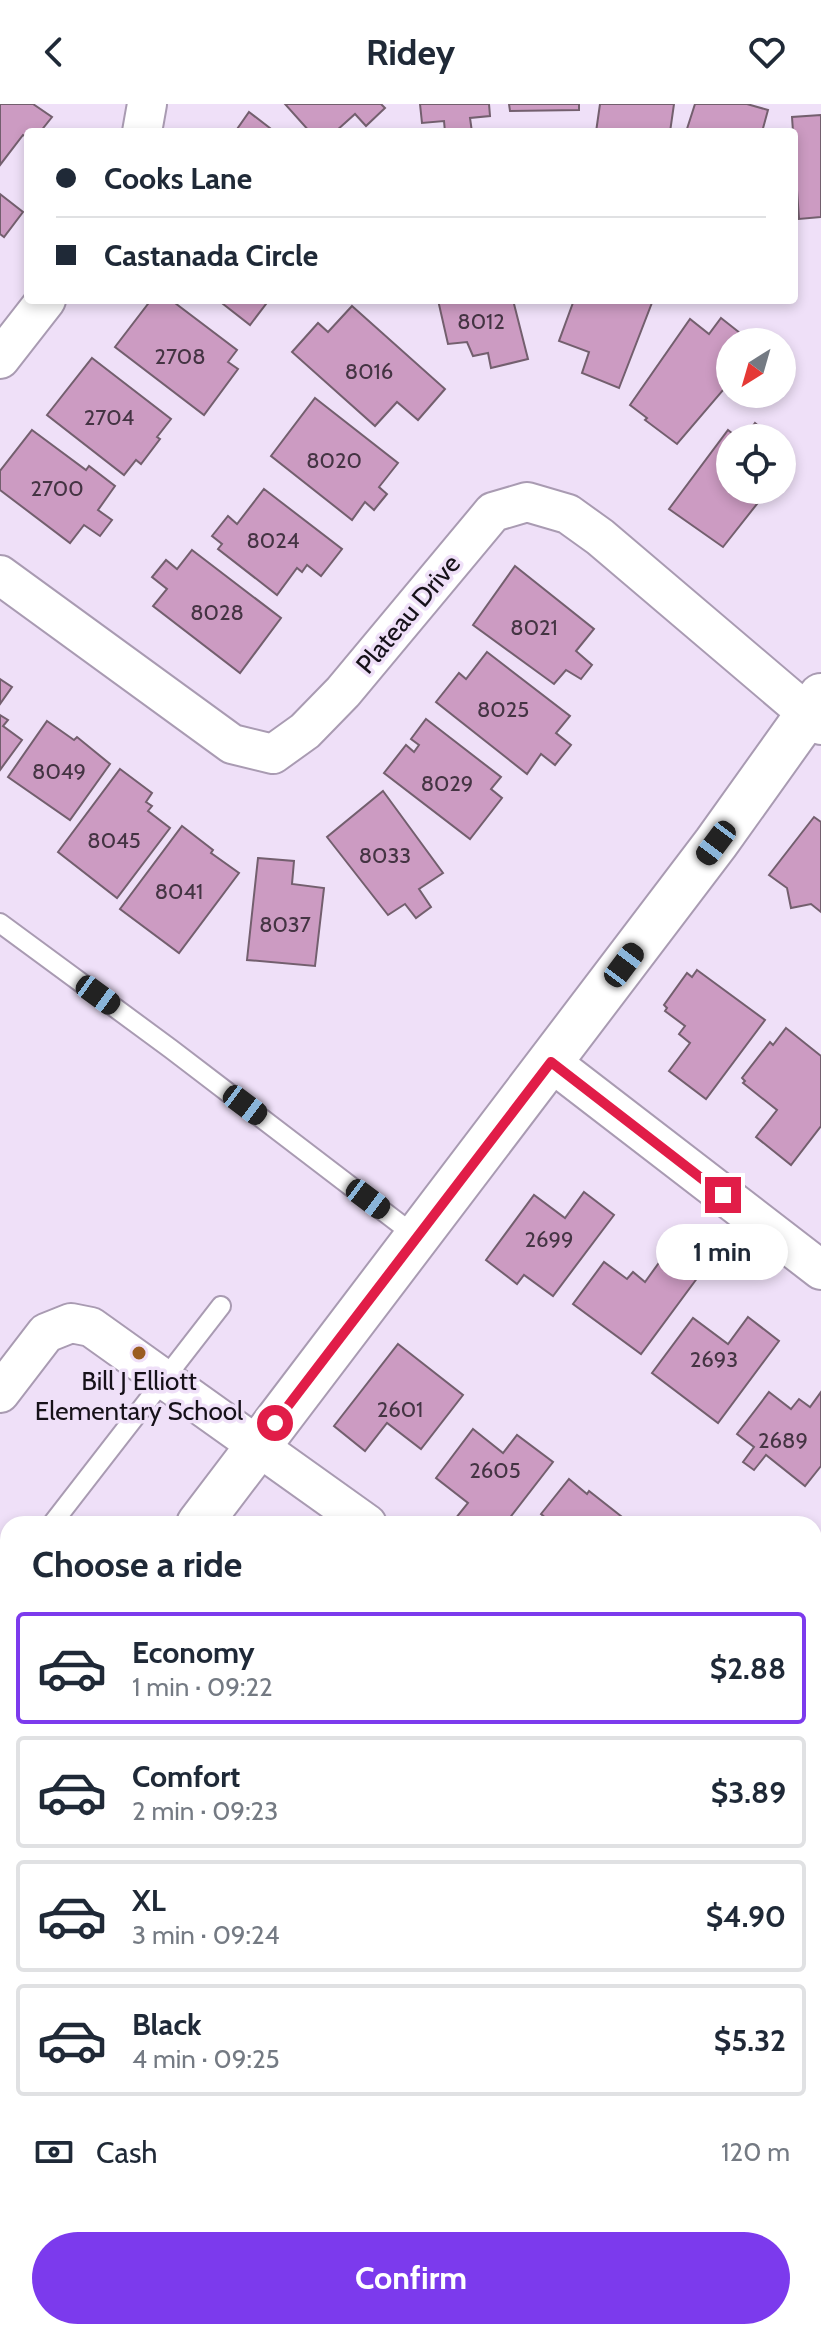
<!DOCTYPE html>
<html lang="en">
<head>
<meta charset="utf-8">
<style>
	:root { --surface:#fff; --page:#f6f6f7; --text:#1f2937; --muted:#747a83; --line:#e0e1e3; --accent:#7c3aed }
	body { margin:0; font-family:Cabin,sans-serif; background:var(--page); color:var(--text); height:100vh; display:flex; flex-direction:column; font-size:30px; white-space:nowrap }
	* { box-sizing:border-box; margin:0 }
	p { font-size:26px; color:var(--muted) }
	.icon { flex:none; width:44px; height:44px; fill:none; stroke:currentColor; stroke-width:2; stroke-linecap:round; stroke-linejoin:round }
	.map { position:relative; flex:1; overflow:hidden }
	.details { position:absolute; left:0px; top:1412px; width:822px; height:824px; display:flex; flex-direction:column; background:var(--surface); border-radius:24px 24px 0 0; box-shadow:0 4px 12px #0003 }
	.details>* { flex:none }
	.hud { position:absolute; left:24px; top:24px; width:774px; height:176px; border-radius:8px; box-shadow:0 4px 12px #0003; display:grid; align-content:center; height:176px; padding:0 32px; background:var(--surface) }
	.needle { width:52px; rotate:217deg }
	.buttons { position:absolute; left:716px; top:224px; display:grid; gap:16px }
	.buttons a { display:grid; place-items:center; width:80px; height:80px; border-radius:50%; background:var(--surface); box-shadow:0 4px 12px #0003; font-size:40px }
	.end { position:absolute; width:36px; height:36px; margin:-18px; border:10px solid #e11d48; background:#fff; box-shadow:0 0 0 4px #fff }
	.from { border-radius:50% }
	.bubble { position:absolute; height:56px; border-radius:28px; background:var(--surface); box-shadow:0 4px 12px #0003; font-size:26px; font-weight:700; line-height:56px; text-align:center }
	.car { position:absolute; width:24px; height:48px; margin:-24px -12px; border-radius:10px; box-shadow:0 0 6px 2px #0007; background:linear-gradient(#222 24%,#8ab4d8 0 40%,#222 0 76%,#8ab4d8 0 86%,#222 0) }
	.hud b { display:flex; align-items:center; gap:28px; height:76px; font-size:30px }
	.hud b+b { border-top:2px solid var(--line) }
	.hud i { width:20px; height:20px; background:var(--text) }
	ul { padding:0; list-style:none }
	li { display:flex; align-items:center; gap:24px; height:112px; margin:0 16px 12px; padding:0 16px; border:4px solid var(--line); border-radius:8px }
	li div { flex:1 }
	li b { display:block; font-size:30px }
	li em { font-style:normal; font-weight:700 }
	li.active { border-color:var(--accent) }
	li>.icon { width:72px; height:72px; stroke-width:1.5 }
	h2 { padding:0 32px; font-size:36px; line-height:96px }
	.pay { display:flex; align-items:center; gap:20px; height:88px; padding:0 32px; font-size:30px }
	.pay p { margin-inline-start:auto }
	.primary-button { display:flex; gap:16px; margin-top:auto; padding:16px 32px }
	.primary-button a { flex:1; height:92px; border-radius:48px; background:var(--accent); color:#fff; font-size:32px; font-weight:700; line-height:92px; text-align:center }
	header { display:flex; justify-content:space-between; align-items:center; height:104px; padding:0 32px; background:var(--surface); font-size:36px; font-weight:700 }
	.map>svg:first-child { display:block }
	.building { fill:#cc9bc2; stroke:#735f6e; stroke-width:2 }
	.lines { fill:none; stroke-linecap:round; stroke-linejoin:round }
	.service-casing { stroke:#a99bb2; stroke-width:22 }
	.minor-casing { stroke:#a99bb2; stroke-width:42 }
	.secondary-casing { stroke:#a99bb2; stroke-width:48 }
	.service { stroke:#fff; stroke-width:18 }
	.minor { stroke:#fff; stroke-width:38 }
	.secondary { stroke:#fff; stroke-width:44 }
	.route { stroke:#e11d48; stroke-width:10 }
	.poi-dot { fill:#9b5d22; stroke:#efe0f8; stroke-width:3 }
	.labels { text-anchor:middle; stroke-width:7; stroke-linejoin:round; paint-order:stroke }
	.number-label { font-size:22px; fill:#443443 }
	.street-label { font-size:26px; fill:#161119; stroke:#efe0f8 }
	.poi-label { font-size:26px; fill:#161119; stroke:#efe0f8 }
</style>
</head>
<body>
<header><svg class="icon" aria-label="back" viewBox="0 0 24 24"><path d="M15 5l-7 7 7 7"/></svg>Ridey<svg class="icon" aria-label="heart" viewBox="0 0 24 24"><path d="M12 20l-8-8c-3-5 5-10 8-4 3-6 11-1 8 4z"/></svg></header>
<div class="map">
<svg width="821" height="2236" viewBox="0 0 821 2236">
	<rect width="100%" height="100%" fill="#efe0f8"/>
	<g class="building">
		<path d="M0 0H33L52 13 40 28H28V34L23 31 0 61Z"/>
		<path d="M285 0H381L385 4 366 22 355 10 335 28H310Z"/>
		<path d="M420 0H489L490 12 470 14 472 28H445L444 17 422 19Z"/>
		<path d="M509 0H579V6L510 7Z"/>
		<path d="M600 0H674L670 28H596Z"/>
		<path d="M695 0H747L768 6 762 28H686Z"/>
		<path d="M249 8 275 28H235Z"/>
		<path d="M821 11V113L799 115 792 13Z"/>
		<path d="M0 90 23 108 4 133 0 130Z"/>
		<path d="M151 196H171L237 246 228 258 238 265 204 311 115 243Z"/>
		<path d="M218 196H269L250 221Z"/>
		<path d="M438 196H513L528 255 491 264 488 249 473 252 467 238 448 240Z"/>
		<path d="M574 196H653L619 284 582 269 589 248 559 237Z"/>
		<path d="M352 202 445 285 418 316 397 298 375 322 292 248 318 219 328 228Z"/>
		<path d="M721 214 740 229 730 238V278L677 340 645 316 647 314 630 301 690 215 709 230Z"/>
		<path d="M92 254 171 315 157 333 160 335 141 360 136 356 124 371 47 311Z"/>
		<path d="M315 294 398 359 379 383 387 390 374 406 365 398 352 416 271 352Z"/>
		<path d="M755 319 773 334H744Z"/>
		<path d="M32 326 86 366 89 362 115 382 98 406 112 416 100 432 84 421 70 439 0 386V367Z"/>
		<path d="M728 326 738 334H730V386H768L723 443 669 405Z"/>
		<path d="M264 385 342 445 321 472 307 461 302 468 297 464 277 491 218 445 222 440 212 432 228 412 237 420Z"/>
		<path d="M192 446 281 514 240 569 153 502 167 485 152 473 166 456 177 465Z"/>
		<path d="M515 462 594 525 576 547 592 561 581 575 566 566 554 580 473 521Z"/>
		<path d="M487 548 570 612 556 629 571 641 555 661 541 650 527 670 436 598 459 569 466 575Z"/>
		<path d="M0 575 12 583 0 600Z"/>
		<path d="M0 611 8 616 3 622 22 636 0 666Z"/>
		<path d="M426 615 501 673 491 685 502 694 470 735 384 669 406 641 414 648 419 641 411 635Z"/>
		<path d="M47 617 74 636 77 633 110 660 70 716 8 673Z"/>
		<path d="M120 665 152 689 146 698 152 702 148 707 170 724 117 794 58 748Z"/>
		<path d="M383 687 443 769 419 785 431 803 416 814 405 800 388 811 327 733Z"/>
		<path d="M814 713 821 718V808L811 800 791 804 787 784 769 771Z"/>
		<path d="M182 722 213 746 211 749 239 769 179 849 120 805Z"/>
		<path d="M258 754 294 757 292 780 324 784 315 862 247 856Z"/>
		<path d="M697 866 765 916 706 995 669 967 690 939 679 930 685 922 665 907 667 904 664 901 687 869 692 873Z"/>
		<path d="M786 924 821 952V1022L791 1061 756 1033 777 1006 743 979 745 977 742 974 770 938 773 941Z"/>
		<path d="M584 1088 614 1111 553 1192 524 1171 517 1180 486 1156 534 1091 565 1114Z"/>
		<path d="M666 1149 698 1173 641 1250 573 1200 604 1158 627 1175 633 1168 645 1178Z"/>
		<path d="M748 1213 779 1237 718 1319 652 1269 693 1214 728 1240Z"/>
		<path d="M398 1240 463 1291 421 1345 387 1319 365 1347 334 1322Z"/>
		<path d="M769 1288 791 1305 799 1295 810 1303 821 1288V1362L805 1382 766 1351 754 1366 743 1358 754 1343 737 1330Z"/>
		<path d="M473 1325 503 1349 517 1331 553 1358 505 1420H461L455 1415 468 1399 436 1374Z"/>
		<path d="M569 1375 587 1390 589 1387 631 1420H553L541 1410Z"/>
		<path d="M815 1584 821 1589V1687L814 1682Z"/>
		<path d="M814 1878 821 1883V1916L814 1925Z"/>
		<path d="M0 1881 8 1887V1953L0 1964Z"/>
		<path d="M821 1951V2014L814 2024V1961Z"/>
		<path d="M0 2140 8 2146V2176L0 2187Z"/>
		<path d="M821 2200V2233L814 2227V2209Z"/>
		<path d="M8 2209V2228H88L82 2236H0V2220Z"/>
		<path d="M96 2228H129L140 2236H90Z"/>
		<path d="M419 2228H480L487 2233 485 2236H413Z"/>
		<path d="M740 2228H769L763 2236H750Z"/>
	</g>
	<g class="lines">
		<g class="service-casing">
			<g id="service">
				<path d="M0 819 171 945 417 1133"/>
				<path d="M52 1420 221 1202"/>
				<path d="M0 1487 8 1477"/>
			</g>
		</g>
		<g class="minor-casing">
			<g id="minor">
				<path d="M142 28 147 0"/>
				<path d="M0 255 46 196"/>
				<path d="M0 471 232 640 273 650 305 627 343 588 493 408 527 398 568 410 600 433 821 621"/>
				<path d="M551 958 821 1166"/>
				<path d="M0 1289 46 1229 71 1219 91 1223 367 1420"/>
				<path d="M814 1759 821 1764"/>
				<path d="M0 1772 8 1778"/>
				<path d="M602 2228 613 2236"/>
			</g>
		</g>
		<g class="secondary-casing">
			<g id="secondary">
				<path d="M199 1420 716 739 821 592"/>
				<path d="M0 1682 8 1671"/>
			</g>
		</g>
		<use href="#service" class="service"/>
		<use href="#minor" class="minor"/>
		<use href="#secondary" class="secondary"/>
	</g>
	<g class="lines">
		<path class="route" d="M275 1319 551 958 723 1091"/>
	</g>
	<circle class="poi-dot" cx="139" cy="1249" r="8"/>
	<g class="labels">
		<g class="number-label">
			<text x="481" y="225">8012</text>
			<text x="180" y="260">2708</text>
			<text x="369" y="275">8016</text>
			<text x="109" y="321">2704</text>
			<text x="334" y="364">8020</text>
			<text x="57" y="392">2700</text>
			<text x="273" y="444">8024</text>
			<text x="217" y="516">8028</text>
			<text x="534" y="531">8021</text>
			<text x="503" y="613">8025</text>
			<text x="59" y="675">8049</text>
			<text x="447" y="687">8029</text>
			<text x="114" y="744">8045</text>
			<text x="385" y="759">8033</text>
			<text x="179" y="795">8041</text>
			<text x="285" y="828">8037</text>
			<text x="549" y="1143">2699</text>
			<text x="714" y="1263">2693</text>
			<text x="400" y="1313">2601</text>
			<text x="783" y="1344">2689</text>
			<text x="495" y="1374">2605</text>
		</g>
		<g class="street-label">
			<text transform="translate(408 510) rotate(-50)" y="9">Plateau Drive</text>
		</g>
		<g class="poi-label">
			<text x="139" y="1286">Bill J Elliott<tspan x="139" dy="30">Elementary School</tspan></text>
		</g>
	</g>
</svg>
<div class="buttons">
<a><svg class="needle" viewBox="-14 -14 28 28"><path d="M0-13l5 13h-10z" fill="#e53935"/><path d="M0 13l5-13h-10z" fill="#747a83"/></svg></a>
<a><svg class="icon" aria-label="locate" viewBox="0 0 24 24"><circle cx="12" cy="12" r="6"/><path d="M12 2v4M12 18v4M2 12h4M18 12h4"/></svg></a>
</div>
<i class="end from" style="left:275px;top:1319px"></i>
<i class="end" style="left:723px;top:1091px"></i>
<div class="bubble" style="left:656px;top:1120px;width:132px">1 min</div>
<i class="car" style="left:716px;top:739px;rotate:217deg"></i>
<i class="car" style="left:624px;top:861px;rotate:37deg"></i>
<i class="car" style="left:98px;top:891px;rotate:126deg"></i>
<i class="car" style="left:245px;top:1001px;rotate:127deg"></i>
<i class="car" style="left:368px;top:1095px;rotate:127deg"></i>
<div class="hud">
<b><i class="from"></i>Cooks Lane</b>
<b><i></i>Castanada Circle</b>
</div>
<section class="details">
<h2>Choose a ride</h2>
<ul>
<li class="active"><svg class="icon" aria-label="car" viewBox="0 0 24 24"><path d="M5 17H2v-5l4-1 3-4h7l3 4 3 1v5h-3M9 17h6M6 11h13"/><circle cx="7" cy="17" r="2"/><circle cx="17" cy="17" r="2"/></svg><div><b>Economy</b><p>1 min · 09:22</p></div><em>$2.88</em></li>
<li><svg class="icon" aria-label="car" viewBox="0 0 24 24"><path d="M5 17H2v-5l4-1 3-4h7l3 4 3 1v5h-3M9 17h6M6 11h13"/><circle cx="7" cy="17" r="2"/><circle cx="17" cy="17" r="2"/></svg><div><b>Comfort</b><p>2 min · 09:23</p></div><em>$3.89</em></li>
<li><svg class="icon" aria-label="car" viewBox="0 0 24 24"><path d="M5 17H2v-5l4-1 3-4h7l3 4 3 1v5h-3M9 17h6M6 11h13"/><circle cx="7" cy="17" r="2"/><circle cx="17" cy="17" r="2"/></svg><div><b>XL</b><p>3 min · 09:24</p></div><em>$4.90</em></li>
<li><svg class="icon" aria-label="car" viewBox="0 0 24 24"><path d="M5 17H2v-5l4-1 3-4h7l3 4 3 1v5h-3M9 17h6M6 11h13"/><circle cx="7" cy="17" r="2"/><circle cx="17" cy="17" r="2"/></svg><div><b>Black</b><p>4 min · 09:25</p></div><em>$5.32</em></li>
</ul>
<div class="pay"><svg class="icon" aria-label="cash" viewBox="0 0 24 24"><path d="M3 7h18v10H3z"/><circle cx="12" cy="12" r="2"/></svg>Cash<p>120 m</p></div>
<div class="primary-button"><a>Confirm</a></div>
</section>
</div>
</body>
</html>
